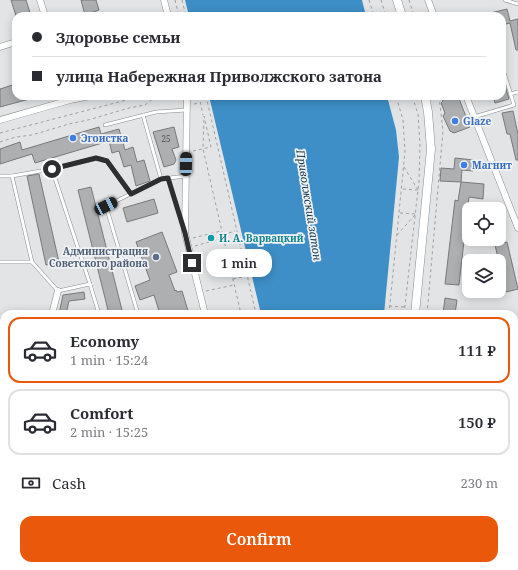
<!DOCTYPE html>
<html lang="en">
<head>
<meta charset="utf-8">
<style>
	:root { --surface:#fff; --page:#f2f2f3; --text:#2b2b33; --muted:#7c7c81; --line:#e1e1e2; --accent:#ea580c }
	body { margin:0; font-family:"Noto Serif",serif; background:var(--page); color:var(--text); height:100vh; display:flex; flex-direction:column; font-size:15px; white-space:nowrap }
	* { box-sizing:border-box; margin:0 }
	p { font-size:13px; color:var(--muted) }
	.icon { flex:none; width:22px; height:22px; fill:none; stroke:currentColor; stroke-width:2; stroke-linecap:round; stroke-linejoin:round }
	.map { position:relative; flex:1; overflow:hidden }
	.sheet { position:absolute; left:0px; top:310px; width:518px; height:260px; display:flex; flex-direction:column; background:var(--surface); border-radius:12px 12px 0 0; box-shadow:0 2px 10px #0003 }
	.sheet>* { flex:none }
	.banner { position:absolute; left:12px; top:12px; width:494px; height:88px; border-radius:12px; box-shadow:0 2px 10px #0003; display:grid; align-content:center; height:88px; padding:0 20px; background:var(--surface) }
	.controls { position:absolute; left:462px; top:202px; display:grid; gap:8px }
	.controls a { display:grid; place-items:center; width:44px; height:44px; border-radius:8px; background:var(--surface); box-shadow:0 2px 10px #0003; font-size:20px }
	.end { position:absolute; width:18px; height:18px; margin:-9px; border:5px solid #2d2e2f; background:#fff; box-shadow:0 0 0 2px #fff }
	.from { border-radius:50% }
	.bubble { position:absolute; height:28px; border-radius:12px; background:var(--surface); box-shadow:0 2px 10px #0003; font-size:13px; font-weight:600; line-height:28px; text-align:center }
	.car { position:absolute; width:12px; height:24px; margin:-12px -6px; border-radius:5px; box-shadow:0 0 3px 1px #0007; background:linear-gradient(#222 24%,#8ab4d8 0 40%,#222 0 76%,#8ab4d8 0 86%,#222 0) }
	.banner b { display:flex; align-items:center; gap:14px; height:38px; font-size:15px }
	.banner b+b { border-top:1px solid var(--line) }
	.banner i { width:10px; height:10px; background:var(--text) }
	ul { padding:7px 0 0; list-style:none }
	li { display:flex; align-items:center; gap:12px; height:66px; margin:0 8px 6px; padding:0 12px; border:2px solid var(--line); border-radius:12px }
	li div { flex:1 }
	li b { display:block; font-size:15px }
	li em { font-style:normal; font-weight:600 }
	li.selected { border-color:var(--accent) }
	li>.icon { width:36px; height:36px; stroke-width:1.5 }
	.pay { display:flex; align-items:center; gap:10px; height:44px; padding:0 20px; font-size:15px }
	.pay p { margin-inline-start:auto }
	.button { display:flex; gap:8px; margin-top:auto; padding:8px 20px }
	.button a { flex:1; height:46px; border-radius:12px; background:var(--accent); color:#fff; font-size:16px; font-weight:600; line-height:46px; text-align:center }
	.map>svg:first-child { display:block }
	.water { fill:#3e8fc7 }
	.pier { fill:#e2e4e6 }
	.building { fill:#adafb1; stroke:#77797b }
	.lines { fill:none; stroke-linecap:round; stroke-linejoin:round }
	.service-casing { stroke:#8a8c8e; stroke-width:4 }
	.minor-casing { stroke:#8a8c8e; stroke-width:7 }
	.secondary-casing { stroke:#8a8c8e; stroke-width:9 }
	.path { stroke:#9ea0a1; stroke-width:1; stroke-dasharray:3 3; stroke-linecap:butt }
	.service { stroke:#fff; stroke-width:3 }
	.minor { stroke:#fff; stroke-width:6 }
	.secondary { stroke:#fff; stroke-width:8 }
	.route { stroke:#2d2e2f; stroke-width:5 }
	.shop-dot { fill:#3f7fe0; stroke:#f0f2f4; stroke-width:1.5 }
	.culture-dot { fill:#0f9aa8; stroke:#f0f2f4; stroke-width:1.5 }
	.service-dot { fill:#5c6f8a; stroke:#f0f2f4; stroke-width:1.5 }
	.labels { text-anchor:middle; stroke-width:3.5; stroke-linejoin:round; paint-order:stroke }
	.number-label { font-size:8px; fill:#4d4e50 }
	.shop-label { font-size:10px; font-weight:bold; fill:#366cbe; stroke:#f0f2f4; text-anchor:start }
	.culture-label { font-size:10px; font-weight:bold; fill:#0d838f; stroke:#f0f2f4; text-anchor:start }
	.service-label { font-size:10px; font-weight:bold; fill:#4e5e75; stroke:#f0f2f4; text-anchor:end }
	.water-label { font-size:11px; font-style:italic; fill:#14364e; stroke:#f0f2f4 }
</style>
</head>
<body>
<div class="map">
<svg width="518" height="570" viewBox="0 0 518 570">
	<rect width="100%" height="100%" fill="#e2e4e6"/>
	<g class="water">
		<path d="M185 0H362L366 16H189Z"/>
		<path d="M209 96H387L396 130 399 157 384 314H261Z"/>
	</g>
	<path class="pier" d="M332 566H372V570H310V568Z"/>
	<g class="building">
		<path d="M11 0H26L31 16H16Z"/>
		<path d="M81 0H96L99 10 85 15Z"/>
		<path d="M507 9 510 21 518 19V50H516L510 23 502 25V16H487L486 14Z"/>
		<path d="M502 82H504L509 99 495 103 493 96H502Z"/>
		<path d="M16 84V96H33V98L0 107V89Z"/>
		<path d="M448 96H458L470 127 454 133 450 131 443 116 445 113 441 103 443 101 442 98Z"/>
		<path d="M513 111 518 134V160H516L510 134H507L502 113Z"/>
		<path d="M99 127 101 134 119 129 125 150 133 147 137 162 144 160 150 181 136 186 131 165 124 167 119 151 112 153 109 141 35 163 32 154 0 164V149L20 142 22 150Z"/>
		<path d="M174 127 179 147 172 149 176 160 174 164 164 167 153 132Z"/>
		<path d="M455 158 474 160 473 171 462 170 461 182 440 181 441 168 454 169Z"/>
		<path d="M39 174 59 262 46 265 27 176Z"/>
		<path d="M461 182 484 184 483 199 469 197 459 285 445 284 455 200 458 201Z"/>
		<path d="M91 187 123 314H109L78 190Z"/>
		<path d="M154 199 158 213 127 222 123 208Z"/>
		<path d="M162 232 177 272 169 275 175 291 176 290 177 292 182 291 189 314H160L154 295 140 300 135 286 150 280 136 242Z"/>
		<path d="M507 242 518 289 506 292 495 245Z"/>
		<path d="M84 292 85 299 69 301 66 314H59L63 295Z"/>
		<path d="M445 298 457 300 455 314H443Z"/>
	</g>
	<g class="lines">
		<g class="service-casing">
			<g id="service">
				<path d="M505 0 518 4"/>
				<path d="M510 94 518 92"/>
				<path d="M143 115 161 179 186 176"/>
				<path d="M474 117 514 105 502 66"/>
				<path d="M105 125 156 112 186 110"/>
				<path d="M52 169 90 284"/>
				<path d="M0 176H12L52 169 99 158 107 161 131 194"/>
				<path d="M168 178 183 226"/>
				<path d="M0 262H32L12 176"/>
				<path d="M32 262 58 291 90 284 99 314"/>
				<path d="M138 314 106 206 161 179"/>
				<path d="M500 566V570"/>
				<path d="M517 570H518"/>
			</g>
		</g>
		<g class="minor-casing">
			<g id="minor">
				<path d="M40 0 45 16"/>
				<path d="M164 0 168 16"/>
				<path d="M428 0 434 16"/>
				<path d="M0 47 16 42"/>
				<path d="M187 96 185 233 205 314"/>
				<path d="M466 96 518 228"/>
				<path d="M0 120 70 100 90 96"/>
				<path d="M52 314 58 291"/>
				<path d="M514 428 518 427"/>
				<path d="M0 515 4 499"/>
				<path d="M298 566 300 570"/>
				<path d="M55 570 57 566"/>
				<path d="M171 570 172 566"/>
				<path d="M225 570 227 566"/>
			</g>
		</g>
		<g class="secondary-casing">
			<g id="secondary">
				<path d="M397 0 402 16"/>
				<path d="M415 314 431 149 428 112 425 96"/>
				<path d="M0 444 4 446"/>
				<path d="M268 566 279 570"/>
				<path d="M107 570 109 566"/>
				<path d="M390 570V566"/>
			</g>
		</g>
		<g class="path">
			<path d="M175 0 179 16"/>
			<path d="M182 0 186 16"/>
			<path d="M369 0 374 16"/>
			<path d="M381 0 386 16"/>
			<path d="M409 0 414 16"/>
			<path d="M199 96 203 115"/>
			<path d="M206 96 256 314"/>
			<path d="M194 104 200 103"/>
			<path d="M0 133 142 96"/>
			<path d="M0 142 16 137 32 135 69 124 88 120 129 108 145 105 151 100 168 96"/>
			<path d="M193 151 211 147 204 116 203 149 241 314"/>
			<path d="M404 167 418 190"/>
			<path d="M403 189 417 190"/>
			<path d="M400 213 415 214"/>
			<path d="M223 235 235 231"/>
			<path d="M397 235 415 215"/>
			<path d="M193 238 221 231"/>
			<path d="M195 246 223 238"/>
			<path d="M233 279 248 276"/>
			<path d="M206 291 234 285"/>
			<path d="M389 306 404 307"/>
			<path d="M389 314 405 152 403 120 396 96"/>
			<path d="M404 314 419 181 420 145 418 114 412 96"/>
			<path d="M427 314 443 131 439 96"/>
			<path d="M0 431 4 433"/>
			<path d="M306 566 307 570"/>
			<path d="M399 566 400 570"/>
			<path d="M314 570 368 566"/>
		</g>
		<use href="#service" class="service"/>
		<use href="#minor" class="minor"/>
		<use href="#secondary" class="secondary"/>
	</g>
	<g class="lines">
		<path class="route" d="M52 169 96 158 107 161 131 194 161 179 168 178 185 233 192 263"/>
	</g>
	<g class="shop-dot">
		<circle cx="455" cy="121" r="4"/>
		<circle cx="73" cy="138" r="4"/>
		<circle cx="464" cy="165" r="4"/>
	</g>
	<circle class="culture-dot" cx="211" cy="238" r="4"/>
	<circle class="service-dot" cx="156" cy="257" r="4"/>
	<g class="labels">
		<g class="number-label">
			<text x="166" y="142">25</text>
		</g>
		<g class="shop-label">
			<text x="463" y="125">Glaze</text>
			<text x="81" y="142">Эгоистка</text>
			<text x="472" y="169">Магнит</text>
		</g>
		<g class="culture-label">
			<text x="219" y="242">И. А. Варвацкий</text>
		</g>
		<g class="service-label">
			<text x="148" y="255">Администрация<tspan x="148" dy="12">Советского района</tspan></text>
		</g>
		<g class="water-label">
			<text transform="translate(309 205) rotate(81)" y="4">Приволжский затон</text>
		</g>
	</g>
</svg>
<div class="controls">
<a><svg class="icon" aria-label="locate" viewBox="0 0 24 24"><circle cx="12" cy="12" r="6"/><path d="M12 2v4M12 18v4M2 12h4M18 12h4"/></svg></a>
<a><svg class="icon" aria-label="layers" viewBox="0 0 24 24"><path d="M12 4l9 5-9 5-9-5zM3 14l9 5 9-5"/></svg></a>
</div>
<i class="end from" style="left:52px;top:169px"></i>
<i class="end" style="left:192px;top:263px"></i>
<div class="bubble" style="left:206px;top:249px;width:66px">1 min</div>
<i class="car" style="left:186px;top:164px;rotate:1deg"></i>
<i class="car" style="left:106px;top:206px;rotate:64deg"></i>
<div class="banner">
<b><i class="from"></i>Здоровье семьи</b>
<b><i></i>улица Набережная Приволжского затона</b>
</div>
<section class="sheet">
<ul>
<li class="selected"><svg class="icon" aria-label="car" viewBox="0 0 24 24"><path d="M5 17H2v-5l4-1 3-4h7l3 4 3 1v5h-3M9 17h6M6 11h13"/><circle cx="7" cy="17" r="2"/><circle cx="17" cy="17" r="2"/></svg><div><b>Economy</b><p>1 min · 15:24</p></div><em>111 ₽</em></li>
<li><svg class="icon" aria-label="car" viewBox="0 0 24 24"><path d="M5 17H2v-5l4-1 3-4h7l3 4 3 1v5h-3M9 17h6M6 11h13"/><circle cx="7" cy="17" r="2"/><circle cx="17" cy="17" r="2"/></svg><div><b>Comfort</b><p>2 min · 15:25</p></div><em>150 ₽</em></li>
</ul>
<div class="pay"><svg class="icon" aria-label="cash" viewBox="0 0 24 24"><path d="M3 7h18v10H3z"/><circle cx="12" cy="12" r="2"/></svg>Cash<p>230 m</p></div>
<div class="button"><a>Confirm</a></div>
</section>
</div>
</body>
</html>
